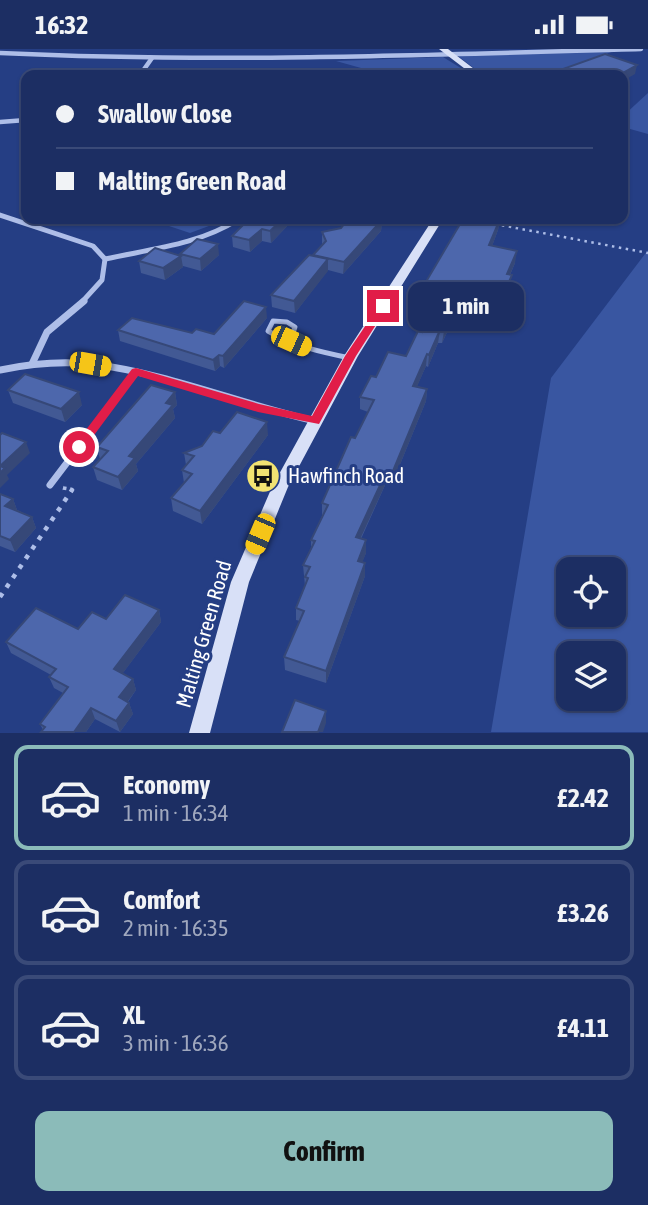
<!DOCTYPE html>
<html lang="en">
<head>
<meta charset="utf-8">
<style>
	:root { --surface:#1c2e63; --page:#253669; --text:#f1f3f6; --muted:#a0a8be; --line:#3a4a78; --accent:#8bbbb9 }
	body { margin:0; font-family:"Asap Condensed",sans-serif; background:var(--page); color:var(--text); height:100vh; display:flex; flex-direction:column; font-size:26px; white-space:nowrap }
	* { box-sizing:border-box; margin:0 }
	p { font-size:23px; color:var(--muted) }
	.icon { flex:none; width:38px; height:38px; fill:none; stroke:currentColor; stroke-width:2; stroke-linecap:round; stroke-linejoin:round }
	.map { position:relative; height:684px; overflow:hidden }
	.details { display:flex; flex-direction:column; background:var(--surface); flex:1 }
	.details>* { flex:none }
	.guide { position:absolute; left:21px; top:21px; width:607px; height:154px; border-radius:14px; box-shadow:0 2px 5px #0004,0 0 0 2px var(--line); display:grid; align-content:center; height:154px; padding:0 35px; background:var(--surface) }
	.buttons { position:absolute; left:556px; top:508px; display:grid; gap:14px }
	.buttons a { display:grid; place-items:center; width:70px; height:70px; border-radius:14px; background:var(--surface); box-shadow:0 2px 5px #0004,0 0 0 2px var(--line); font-size:35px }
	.end { position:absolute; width:32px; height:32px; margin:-16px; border:9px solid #e11d48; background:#fff; box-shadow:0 0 0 4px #fff }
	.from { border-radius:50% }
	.bubble { position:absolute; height:49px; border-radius:14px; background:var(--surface); box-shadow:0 2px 5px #0004,0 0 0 2px var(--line); font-size:23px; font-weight:700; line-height:49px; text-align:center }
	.car { position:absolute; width:21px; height:42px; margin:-21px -10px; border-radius:9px; box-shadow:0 0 5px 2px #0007; background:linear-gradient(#f5c518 24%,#345 0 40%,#f5c518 0 76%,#345 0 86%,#f5c518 0) }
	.guide b { display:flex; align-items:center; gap:24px; height:66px; font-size:26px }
	.guide b+b { border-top:2px solid var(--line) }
	.guide i { width:18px; height:18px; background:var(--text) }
	ul { padding:12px 0 0; list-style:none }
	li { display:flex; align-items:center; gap:21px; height:105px; margin:0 14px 10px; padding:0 21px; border:4px solid var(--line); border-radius:14px }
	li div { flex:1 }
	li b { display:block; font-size:26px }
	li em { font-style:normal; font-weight:700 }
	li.on { border-color:var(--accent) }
	li>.icon { width:63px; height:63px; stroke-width:1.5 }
	.primary-button { display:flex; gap:14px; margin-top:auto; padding:14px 35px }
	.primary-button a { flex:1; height:80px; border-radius:14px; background:var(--accent); color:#111; font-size:28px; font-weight:700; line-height:80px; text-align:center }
	.status { display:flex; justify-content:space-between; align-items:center; height:49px; padding:0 35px; background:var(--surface); direction:ltr }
	.status svg { height:19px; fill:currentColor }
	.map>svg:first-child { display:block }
	.green { fill:#3956a1; fill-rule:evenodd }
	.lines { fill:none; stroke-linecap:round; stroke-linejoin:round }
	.path-far3 { stroke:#aebee8; stroke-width:2; stroke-dasharray:2 3.5; stroke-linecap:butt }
	.path-far2 { stroke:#aebee8; stroke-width:2.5; stroke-dasharray:2.5 4.5; stroke-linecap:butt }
	.path-far1 { stroke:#aebee8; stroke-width:3.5; stroke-dasharray:3.5 5; stroke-linecap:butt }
	.path { stroke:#aebee8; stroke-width:4.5; stroke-dasharray:4.5 7; stroke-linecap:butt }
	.lane { stroke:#aebee8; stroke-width:5 }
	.street-far2 { stroke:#aebee8; stroke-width:4.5 }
	.street-far1 { stroke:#aebee8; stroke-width:5 }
	.street { stroke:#aebee8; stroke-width:7 }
	.secondary { fill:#d8e0f7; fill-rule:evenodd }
	.wall { fill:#425994 }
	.shaded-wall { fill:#364878 }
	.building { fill:#4d67ac; stroke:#364878; stroke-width:2 }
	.route { fill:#e11d48 }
	.labels { text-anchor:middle; stroke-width:6; stroke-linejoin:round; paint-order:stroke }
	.poi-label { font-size:21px; fill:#fff; stroke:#253e84; text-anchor:start }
	.street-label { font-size:21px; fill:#fff; stroke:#253e84 }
</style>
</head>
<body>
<div class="status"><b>16:32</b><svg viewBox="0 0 49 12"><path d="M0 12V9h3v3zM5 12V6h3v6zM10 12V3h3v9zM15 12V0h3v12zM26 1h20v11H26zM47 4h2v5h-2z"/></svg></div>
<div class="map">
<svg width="648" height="684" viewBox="0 0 648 684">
	<rect width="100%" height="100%" fill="#253e84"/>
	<g class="green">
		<path d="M614 2 550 26H483L458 7Z"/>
		<path d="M443 8 472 26H386L336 12Z"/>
		<path d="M648 44V85L623 78V67Z"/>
		<path d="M164 170H209L217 174 190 184 166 176 171 172Z"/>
		<path d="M648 201V683H491L551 329ZM569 520H614V565H569ZM569 604H614V649H569Z"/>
	</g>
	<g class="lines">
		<path class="path-far3" d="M381 20 403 26"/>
		<path class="path-far2" d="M495 175 648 204"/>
		<path class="path-far1" d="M63 439 69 440"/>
		<path class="path" d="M0 548 72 441 63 439"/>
		<path class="lane" d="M285 290 293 284 295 278 287 273 273 272 268 282C293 297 321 303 350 309"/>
		<g class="street-far2">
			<path d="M0 4C214 14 427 6 641 0"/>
			<path d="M140 26 152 9"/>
			<path d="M0 73 26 71"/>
		</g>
		<g class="street-far1">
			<path d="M0 166 93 197 105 210 102 231 82 253"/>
			<path d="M105 210C151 200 198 196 239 170"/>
		</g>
		<g class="street">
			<path d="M32 315 47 283 84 252"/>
			<path d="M0 321C29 315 61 312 91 315 167 324 240 355 315 372"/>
			<path d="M50 436 136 323"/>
		</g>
		<g class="secondary">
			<path d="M439 0H448L482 26H473Z"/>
			<path d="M433 170H443L358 307 288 438 249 533 210 684H189L231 533 272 438 344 307Z"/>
		</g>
	</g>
	<g class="wall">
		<path d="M294 170 271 194 262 192 250 203 233 198 232 187 251 173Z"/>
		<path d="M348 170H383L382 172 381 182 343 225 328 221 295 264 272 258 271 246 313 207 322 196V183L341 179Z"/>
		<path d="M500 170 498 181 492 197 515 214 510 226 509 238 489 283 451 275 442 294H438L428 318 426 317 417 337 427 340 426 352 392 435 386 434 361 490 366 504 362 513 365 514V527L326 634 285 621 284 608 300 572 296 571V559L305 537 303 516 311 500V491L322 467V454L368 363 360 360V348L376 328 406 307 422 283 431 264 416 260 417 248Z"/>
		<path d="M180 205 219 206 201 222 183 217V218L165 231 141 224 139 212 180 206Z"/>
		<path d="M267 269 224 319 220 317 215 322 120 292 118 281 214 285Z"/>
		<path d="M8 341 82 356 65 373 13 354Z"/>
		<path d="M175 343 177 356 173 360 175 369 136 415 138 422 122 441 97 431 93 418 100 410 97 398Z"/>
		<path d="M220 384 268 386 202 475 173 462 171 449 184 434 182 421 186 416 184 404 202 397Z"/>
		<path d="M0 445 13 450 17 461 32 468 36 479 15 503 0 497Z"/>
		<path d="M159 561 161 573 122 625 133 630 136 641 128 653 129 654 133 665 120 683 95 670 86 683H41L43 681 40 675 63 644 54 639 49 628 51 626 11 604 6 593 78 580 106 570Z"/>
	</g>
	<g class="shaded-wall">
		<path d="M637 16 635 25 623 32V26H619Z"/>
		<path d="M283 170H294L271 194 270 182Z"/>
		<path d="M375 170H383L382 172 381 182 343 225 344 213Z"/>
		<path d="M500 170 498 181 488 208 489 196Z"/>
		<path d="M262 180V192L250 203 249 191Z"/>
		<path d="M218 195 219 206 201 222 200 210Z"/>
		<path d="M517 202 515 214 505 237 507 225Z"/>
		<path d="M181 207 183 218 165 231 163 219Z"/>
		<path d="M328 210V222L295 264 294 252Z"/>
		<path d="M512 226 509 238 489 283 492 271Z"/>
		<path d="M266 258 267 269 224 319 223 307Z"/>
		<path d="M452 263 451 275 442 294 444 282Z"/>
		<path d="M440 281 438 294 428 318 429 306Z"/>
		<path d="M427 305 426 317 412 349 413 337Z"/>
		<path d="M219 306 220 317 215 322 213 311Z"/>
		<path d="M427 340 426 352 392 435 393 422Z"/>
		<path d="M79 343 82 356 65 373 61 360Z"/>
		<path d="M175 343 177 356 173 360 175 369 136 415 138 422 122 441 118 428 129 407 166 354Z"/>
		<path d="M267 373 268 386 202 475 200 462Z"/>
		<path d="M26 393 30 404 7 426 9 430 0 439V417Z"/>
		<path d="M387 421 386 434 355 501 356 488Z"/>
		<path d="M13 450 17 461 5 457Z"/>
		<path d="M32 468 36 479 15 503 10 491Z"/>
		<path d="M366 491V504L358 525V512Z"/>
		<path d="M365 514V527L326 634V622Z"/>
		<path d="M159 561 161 573 117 632 114 620Z"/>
		<path d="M133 630 136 641 123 659 119 648Z"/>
		<path d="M129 654 133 665 120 683 116 672Z"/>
		<path d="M91 659 95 670 86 683H74Z"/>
		<path d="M326 662V674L323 683H318Z"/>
	</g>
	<g class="building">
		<path d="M605 5 637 16 619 26H555L560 21Z"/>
		<path d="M255 170H283L270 182 262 180 249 191 232 187 247 172 251 173Z"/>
		<path d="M348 170 382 171 344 213 313 206 326 192 322 183 341 179Z"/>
		<path d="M463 170H500L489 196 517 202 507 225 512 226 492 271 452 263 444 282 440 281 429 306 427 305 413 337 427 340 393 422 387 421 356 488 366 491 358 512 365 514 326 622 284 608 304 562 296 559 308 529 305 528 310 518 303 516 315 492 311 491 328 456 322 454 351 388 355 389 374 351 360 348 371 327 376 328 388 303 406 307 418 282 422 283 436 252 417 248Z"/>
		<path d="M197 190 218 195 200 210 180 205Z"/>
		<path d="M155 199 181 207 163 219 139 212Z"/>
		<path d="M309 206 328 210 294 252 271 246Z"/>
		<path d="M244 252 266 258 223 307 219 306 213 311 118 281 132 269 192 284 196 280 214 285Z"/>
		<path d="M25 325 79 343 61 360 8 341Z"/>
		<path d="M151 336 175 343 166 354 173 356 129 407 135 409 118 428 93 418 108 402 97 398Z"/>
		<path d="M237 363 267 373 200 462 171 449 192 425 182 421 194 407 184 404 202 397 213 382 220 384Z"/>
		<path d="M2 384 26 393 0 417 5 419 0 424V386Z"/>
		<path d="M0 445 13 450 5 457 32 468 10 491 0 487Z"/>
		<path d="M125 546 159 561 114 620 133 630 119 648 129 654 116 672 91 659 74 683H41L45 678 40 675 68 638 49 628 56 620 6 593 36 559 78 580 92 563 106 570Z"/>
		<path d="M295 651 326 662 318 683H282Z"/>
	</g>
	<path class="route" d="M383 254 388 257 356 307 319 375 258 363 138 327 83 401 79 403 73 398 132 320 136 319 259 355 312 367 345 307 380 255Z"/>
	<defs>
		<g id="bus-disc" transform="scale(1.75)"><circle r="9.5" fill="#f2e372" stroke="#253e84"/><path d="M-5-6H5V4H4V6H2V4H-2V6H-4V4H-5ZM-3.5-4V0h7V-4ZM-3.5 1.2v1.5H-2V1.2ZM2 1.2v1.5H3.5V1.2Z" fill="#111"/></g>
	</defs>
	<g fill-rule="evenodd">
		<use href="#bus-disc" x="263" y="427"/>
	</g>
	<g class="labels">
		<g class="poi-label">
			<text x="288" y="434">Hawfinch Road</text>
		</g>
		<g class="street-label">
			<text transform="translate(204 585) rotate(-74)" y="7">Malting Green Road</text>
		</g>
	</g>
</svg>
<div class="buttons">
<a><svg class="icon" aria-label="locate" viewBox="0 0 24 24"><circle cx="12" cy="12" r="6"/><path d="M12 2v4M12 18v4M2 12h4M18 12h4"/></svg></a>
<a><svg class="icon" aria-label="layers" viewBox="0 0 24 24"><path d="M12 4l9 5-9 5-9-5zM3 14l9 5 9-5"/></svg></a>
</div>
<i class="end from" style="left:79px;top:398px"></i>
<i class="end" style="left:383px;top:257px"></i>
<div class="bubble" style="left:408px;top:233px;width:116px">1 min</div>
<i class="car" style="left:291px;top:292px;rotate:114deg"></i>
<i class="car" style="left:90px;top:315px;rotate:100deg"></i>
<i class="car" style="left:260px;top:485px;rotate:203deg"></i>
<div class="guide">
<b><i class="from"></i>Swallow Close</b>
<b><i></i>Malting Green Road</b>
</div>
</div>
<section class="details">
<ul>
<li class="on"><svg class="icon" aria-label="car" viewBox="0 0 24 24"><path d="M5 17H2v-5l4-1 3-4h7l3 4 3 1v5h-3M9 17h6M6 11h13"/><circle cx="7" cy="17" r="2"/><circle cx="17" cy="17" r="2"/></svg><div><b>Economy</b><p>1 min · 16:34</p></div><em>£2.42</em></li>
<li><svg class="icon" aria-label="car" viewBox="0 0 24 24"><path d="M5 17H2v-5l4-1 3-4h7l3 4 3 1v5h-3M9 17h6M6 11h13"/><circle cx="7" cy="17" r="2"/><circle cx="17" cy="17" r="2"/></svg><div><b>Comfort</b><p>2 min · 16:35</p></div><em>£3.26</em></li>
<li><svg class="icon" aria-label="car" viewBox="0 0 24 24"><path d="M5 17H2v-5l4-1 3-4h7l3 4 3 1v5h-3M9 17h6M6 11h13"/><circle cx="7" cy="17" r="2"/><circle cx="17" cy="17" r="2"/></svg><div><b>XL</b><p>3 min · 16:36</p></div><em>£4.11</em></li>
</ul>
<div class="primary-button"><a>Confirm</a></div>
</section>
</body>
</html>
